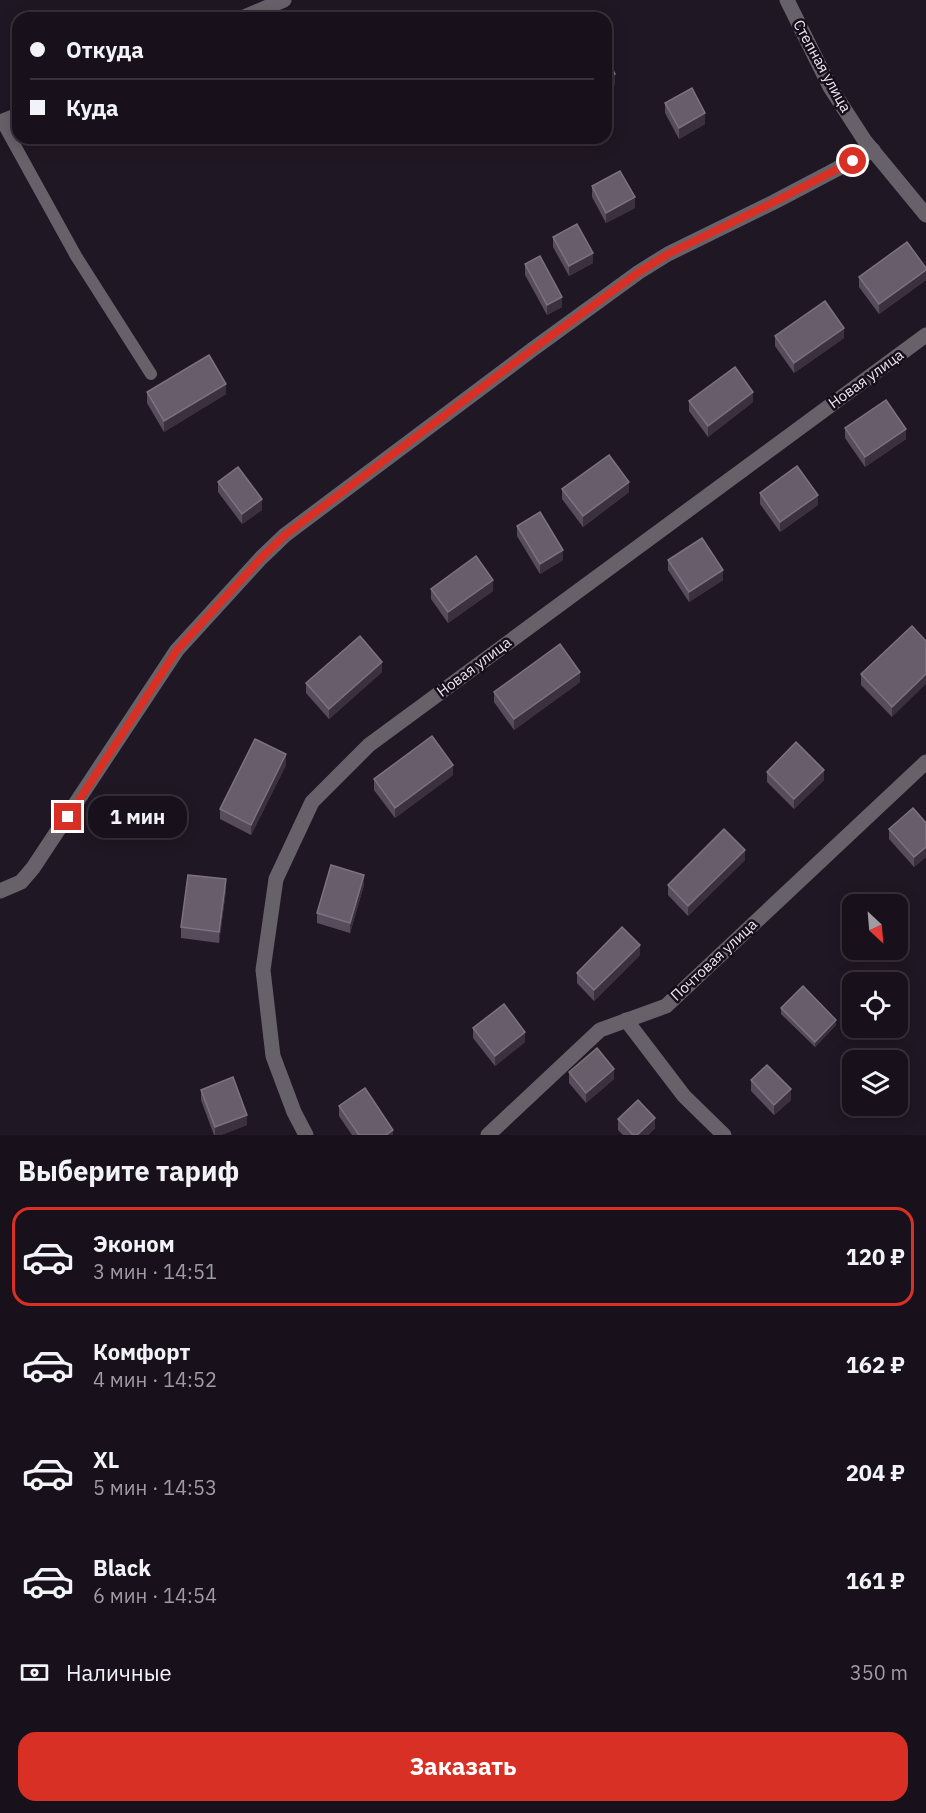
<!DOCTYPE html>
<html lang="ru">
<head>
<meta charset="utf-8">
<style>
	:root { --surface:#18111b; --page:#251f28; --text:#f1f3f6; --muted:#9f9da3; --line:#36313a; --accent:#d93025 }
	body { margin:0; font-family:"IBM Plex Sans",sans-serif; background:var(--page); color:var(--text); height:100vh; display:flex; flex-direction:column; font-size:22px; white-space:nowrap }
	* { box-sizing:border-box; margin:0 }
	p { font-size:20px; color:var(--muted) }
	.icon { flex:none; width:33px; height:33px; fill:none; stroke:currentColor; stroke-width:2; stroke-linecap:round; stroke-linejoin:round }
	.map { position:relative; height:1135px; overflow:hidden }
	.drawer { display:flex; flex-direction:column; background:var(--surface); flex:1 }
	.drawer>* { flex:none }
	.top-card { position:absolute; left:12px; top:12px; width:600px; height:132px; border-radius:18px; box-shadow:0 3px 15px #0003,0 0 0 2px var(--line); display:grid; align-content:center; height:132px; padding:0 18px; background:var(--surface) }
	.needle { width:39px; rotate:154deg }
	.fabs { position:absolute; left:842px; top:894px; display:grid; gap:12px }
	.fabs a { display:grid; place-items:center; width:66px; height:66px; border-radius:12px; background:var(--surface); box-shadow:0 3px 15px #0003,0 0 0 2px var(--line); font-size:30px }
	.end { position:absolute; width:27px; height:27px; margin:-14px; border:8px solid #d93025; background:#fff; box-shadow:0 0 0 3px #fff }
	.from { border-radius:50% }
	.bubble { position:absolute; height:42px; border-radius:18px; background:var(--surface); box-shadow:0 3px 15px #0003,0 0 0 2px var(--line); font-size:20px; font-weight:700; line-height:42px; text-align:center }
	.top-card b { display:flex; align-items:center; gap:21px; height:57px; font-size:22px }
	.top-card b+b { border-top:2px solid var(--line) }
	.top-card i { width:15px; height:15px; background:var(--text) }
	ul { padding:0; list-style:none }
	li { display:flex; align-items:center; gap:18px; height:99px; margin:0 12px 9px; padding:0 6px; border:3px solid transparent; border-radius:18px }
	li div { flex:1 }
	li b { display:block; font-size:22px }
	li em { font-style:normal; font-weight:700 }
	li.on { border-color:var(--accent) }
	li>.icon { width:54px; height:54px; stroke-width:1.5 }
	h2 { padding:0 18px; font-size:27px; line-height:72px }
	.pay { display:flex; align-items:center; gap:15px; height:66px; padding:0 18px; font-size:22px }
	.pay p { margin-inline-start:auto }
	.primary-button { display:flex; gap:12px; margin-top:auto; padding:12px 18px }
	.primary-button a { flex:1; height:69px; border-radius:18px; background:var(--accent); color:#fff; font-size:24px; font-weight:700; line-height:69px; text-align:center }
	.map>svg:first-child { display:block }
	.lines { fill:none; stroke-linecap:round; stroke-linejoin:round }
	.service { stroke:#676269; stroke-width:12 }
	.minor { stroke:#676269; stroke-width:15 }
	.wall { fill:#574c5b }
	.shaded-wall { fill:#3a303e }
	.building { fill:#675d6b; stroke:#7c7280; stroke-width:1.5 }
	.route { stroke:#d93025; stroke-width:8 }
	.labels { text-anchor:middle; stroke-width:5; stroke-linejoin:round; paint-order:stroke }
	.street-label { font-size:15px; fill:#ece5ef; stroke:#170e1b }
</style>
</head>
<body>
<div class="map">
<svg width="926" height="1135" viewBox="0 0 926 1135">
	<rect width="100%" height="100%" fill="#201724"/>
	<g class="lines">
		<path class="service" d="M2 122 76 256 151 374"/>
		<g class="minor">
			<path d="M787 0 830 87 865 141 926 215"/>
			<path d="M242 18 284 0"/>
			<path d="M0 122 18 115"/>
			<path d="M0 891 21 882 33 868 177 650 261 558 285 535 533 349 639 272 668 254 774 202 873 150"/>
			<path d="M626 1020 684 1096 724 1135"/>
			<path d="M306 1135 294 1112 273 1056 263 970 276 879 312 802 369 745 926 335"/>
			<path d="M488 1135 600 1030 666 1006 926 762"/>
		</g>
	</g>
	<g class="wall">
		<path d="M665 103 705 124 679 139 665 113Z"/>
		<path d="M592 186 635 208 606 223 592 197Z"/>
		<path d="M553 237 593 263 569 276 553 247Z"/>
		<path d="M525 264 562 307 547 315 525 275Z"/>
		<path d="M926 268V280L879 314 859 287V277Z"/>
		<path d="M775 336 844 338 794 373 775 346Z"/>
		<path d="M147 392 226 394 164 432 147 403Z"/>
		<path d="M689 401 753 402 708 437 689 411Z"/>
		<path d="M845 428 906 439 865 467 845 438Z"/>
		<path d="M218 482 262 510 242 524 218 492Z"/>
		<path d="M562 489 629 492 583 527 562 499Z"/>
		<path d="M760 493 818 505 780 532 760 504Z"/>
		<path d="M517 526 563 560 540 574 517 536Z"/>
		<path d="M668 560 723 580 689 602 668 570Z"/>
		<path d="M431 589 493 591 448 623 431 599Z"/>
		<path d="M912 626 892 717 861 685V674Z"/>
		<path d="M382 672 329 719 306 693V683Z"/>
		<path d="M580 682 514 730 494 702V692Z"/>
		<path d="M286 765 251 835 220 819V809Z"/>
		<path d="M767 772 824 780 794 809 767 782Z"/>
		<path d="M453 775 395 818 374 790V779Z"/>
		<path d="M926 823V857L914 867 889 839V829Z"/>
		<path d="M745 860 688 916 668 895V885Z"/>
		<path d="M364 885 350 933 317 923V913Z"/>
		<path d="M226 890 219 943 181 938V927Z"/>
		<path d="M640 955 594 1001 577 983V973Z"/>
		<path d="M781 1008 836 1025 815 1047 781 1014Z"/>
		<path d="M473 1028 525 1042 495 1066 473 1038Z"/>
		<path d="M569 1072 614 1079 586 1103 569 1083Z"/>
		<path d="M751 1080 791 1100 774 1115 751 1091Z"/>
		<path d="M201 1090 247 1125 221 1135H214L201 1100Z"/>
		<path d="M339 1106 393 1135H352L339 1116Z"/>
		<path d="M618 1119 655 1128 648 1135H623L618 1130Z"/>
	</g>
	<g class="shaded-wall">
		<path d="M615 74V85L606 90V79Z"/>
		<path d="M705 113V124L679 139V128Z"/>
		<path d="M635 197V208L606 223V213Z"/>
		<path d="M593 253V263L569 276V266Z"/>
		<path d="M926 270V280L879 314V304Z"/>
		<path d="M562 297V307L547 315V305Z"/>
		<path d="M844 328V338L794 373V363Z"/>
		<path d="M226 384V394L164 432V421Z"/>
		<path d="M753 392V402L708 437V426Z"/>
		<path d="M906 429V439L865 467V457Z"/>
		<path d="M629 482V492L583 527V516Z"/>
		<path d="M818 495V505L780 532V522Z"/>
		<path d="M262 499V510L242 524V514Z"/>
		<path d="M563 550V560L540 574V564Z"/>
		<path d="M723 570V580L689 602V592Z"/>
		<path d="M493 580V591L448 623V612Z"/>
		<path d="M382 662V672L329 719V709Z"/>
		<path d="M580 672V682L514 730V719Z"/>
		<path d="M926 674V684L892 717V707Z"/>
		<path d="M286 754V765L251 835V825Z"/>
		<path d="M453 765V775L395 818V808Z"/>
		<path d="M824 770V780L794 809V799Z"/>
		<path d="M926 847V857L914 867V857Z"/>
		<path d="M745 850V860L688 916V906Z"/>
		<path d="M364 875V885L350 933V923Z"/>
		<path d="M226 879V890L219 943V932Z"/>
		<path d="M640 945V955L594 1001V990Z"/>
		<path d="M836 1020V1025L815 1047V1042Z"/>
		<path d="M525 1032V1042L495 1066V1056Z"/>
		<path d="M614 1069V1079L586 1103V1093Z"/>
		<path d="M791 1089V1100L774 1115V1105Z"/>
		<path d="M247 1115V1125L221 1135H215V1127Z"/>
		<path d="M655 1118V1128L648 1135H637Z"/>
		<path d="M393 1130V1135H386Z"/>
	</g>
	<g class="building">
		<path d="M606 57 615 74 606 79Z"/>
		<path d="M692 88 705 113 679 128 665 103Z"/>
		<path d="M620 171 635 197 606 213 592 186Z"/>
		<path d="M577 224 593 253 569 266 553 237Z"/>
		<path d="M907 242 926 268V270L879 304 859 277Z"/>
		<path d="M540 256 562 297 547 305 525 264Z"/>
		<path d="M825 301 844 328 794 363 775 336Z"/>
		<path d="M209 355 226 384 164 421 147 392Z"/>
		<path d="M735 367 753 392 708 426 689 401Z"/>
		<path d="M886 400 906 429 865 457 845 428Z"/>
		<path d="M609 455 629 482 583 516 562 489Z"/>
		<path d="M797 466 818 495 780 522 760 493Z"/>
		<path d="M238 467 262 499 242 514 218 482Z"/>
		<path d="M540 512 563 550 540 564 517 526Z"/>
		<path d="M702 538 723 570 689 592 668 560Z"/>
		<path d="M476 556 493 580 448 612 431 589Z"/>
		<path d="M912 626 926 641V674L892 707 861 674Z"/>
		<path d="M360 636 382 662 329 709 306 683Z"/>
		<path d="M560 644 580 672 514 719 494 692Z"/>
		<path d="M432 736 453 765 395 808 374 779Z"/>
		<path d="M255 739 286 754 251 825 220 809Z"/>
		<path d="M796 742 824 770 794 799 767 772Z"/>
		<path d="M913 808 926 823V847L914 857 889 829Z"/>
		<path d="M724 829 745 850 688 906 668 885Z"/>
		<path d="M331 865 364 875 350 923 317 913Z"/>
		<path d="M188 875 226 879 219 932 181 927Z"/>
		<path d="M622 927 640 945 594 990 577 973Z"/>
		<path d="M803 986 836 1020 815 1042 781 1008Z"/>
		<path d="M504 1004 525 1032 495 1056 473 1028Z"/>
		<path d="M597 1048 614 1069 586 1093 569 1072Z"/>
		<path d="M767 1065 791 1089 774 1105 751 1080Z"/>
		<path d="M233 1077 247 1115 215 1127 201 1090Z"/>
		<path d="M365 1088 393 1130 386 1135H359L339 1106Z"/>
		<path d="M638 1100 655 1118 637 1135H633L618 1119Z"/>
	</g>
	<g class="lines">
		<path class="route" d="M68 817 177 650 261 558 285 535 533 349 639 272 668 254 774 202 853 161"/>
	</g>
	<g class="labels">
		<g class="street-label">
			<text transform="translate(822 66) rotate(61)" y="5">Степная улица</text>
			<text transform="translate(866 379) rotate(-36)" y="5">Новая улица</text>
			<text transform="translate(474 667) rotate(-37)" y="5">Новая улица</text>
			<text transform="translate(714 960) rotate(-43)" y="5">Почтовая улица</text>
		</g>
	</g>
</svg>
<div class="fabs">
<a><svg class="needle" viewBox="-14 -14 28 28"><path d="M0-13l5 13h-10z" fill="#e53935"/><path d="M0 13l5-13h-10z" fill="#9f9da3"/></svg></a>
<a><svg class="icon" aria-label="locate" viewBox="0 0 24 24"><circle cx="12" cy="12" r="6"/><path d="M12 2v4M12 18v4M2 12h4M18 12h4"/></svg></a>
<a><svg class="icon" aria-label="layers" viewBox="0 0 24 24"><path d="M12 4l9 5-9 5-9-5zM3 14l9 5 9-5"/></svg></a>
</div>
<i class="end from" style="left:853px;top:161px"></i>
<i class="end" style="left:68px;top:817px"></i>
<div class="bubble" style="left:88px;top:796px;width:99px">1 мин</div>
<div class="top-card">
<b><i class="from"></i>Откуда</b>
<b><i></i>Куда</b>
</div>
</div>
<section class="drawer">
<h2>Выберите тариф</h2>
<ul>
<li class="on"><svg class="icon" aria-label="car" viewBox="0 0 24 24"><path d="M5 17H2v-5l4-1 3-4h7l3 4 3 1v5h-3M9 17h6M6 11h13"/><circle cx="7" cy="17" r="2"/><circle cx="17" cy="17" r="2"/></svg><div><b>Эконом</b><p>3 мин · 14:51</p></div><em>120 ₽</em></li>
<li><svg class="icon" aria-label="car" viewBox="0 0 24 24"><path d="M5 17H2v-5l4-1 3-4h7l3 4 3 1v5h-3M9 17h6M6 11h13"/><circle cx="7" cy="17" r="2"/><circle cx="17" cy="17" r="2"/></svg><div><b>Комфорт</b><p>4 мин · 14:52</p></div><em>162 ₽</em></li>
<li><svg class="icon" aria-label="car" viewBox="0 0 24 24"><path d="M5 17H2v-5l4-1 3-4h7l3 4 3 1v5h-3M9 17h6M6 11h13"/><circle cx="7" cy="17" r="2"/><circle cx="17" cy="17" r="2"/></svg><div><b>XL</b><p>5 мин · 14:53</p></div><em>204 ₽</em></li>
<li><svg class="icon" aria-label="car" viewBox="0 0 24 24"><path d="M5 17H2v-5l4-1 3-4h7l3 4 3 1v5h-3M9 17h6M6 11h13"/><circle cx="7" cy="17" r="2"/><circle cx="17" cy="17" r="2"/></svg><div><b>Black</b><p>6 мин · 14:54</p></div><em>161 ₽</em></li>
</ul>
<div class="pay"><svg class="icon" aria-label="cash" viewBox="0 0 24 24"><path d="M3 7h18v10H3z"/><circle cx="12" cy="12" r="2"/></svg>Наличные<p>350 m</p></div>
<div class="primary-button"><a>Заказать</a></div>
</section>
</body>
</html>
